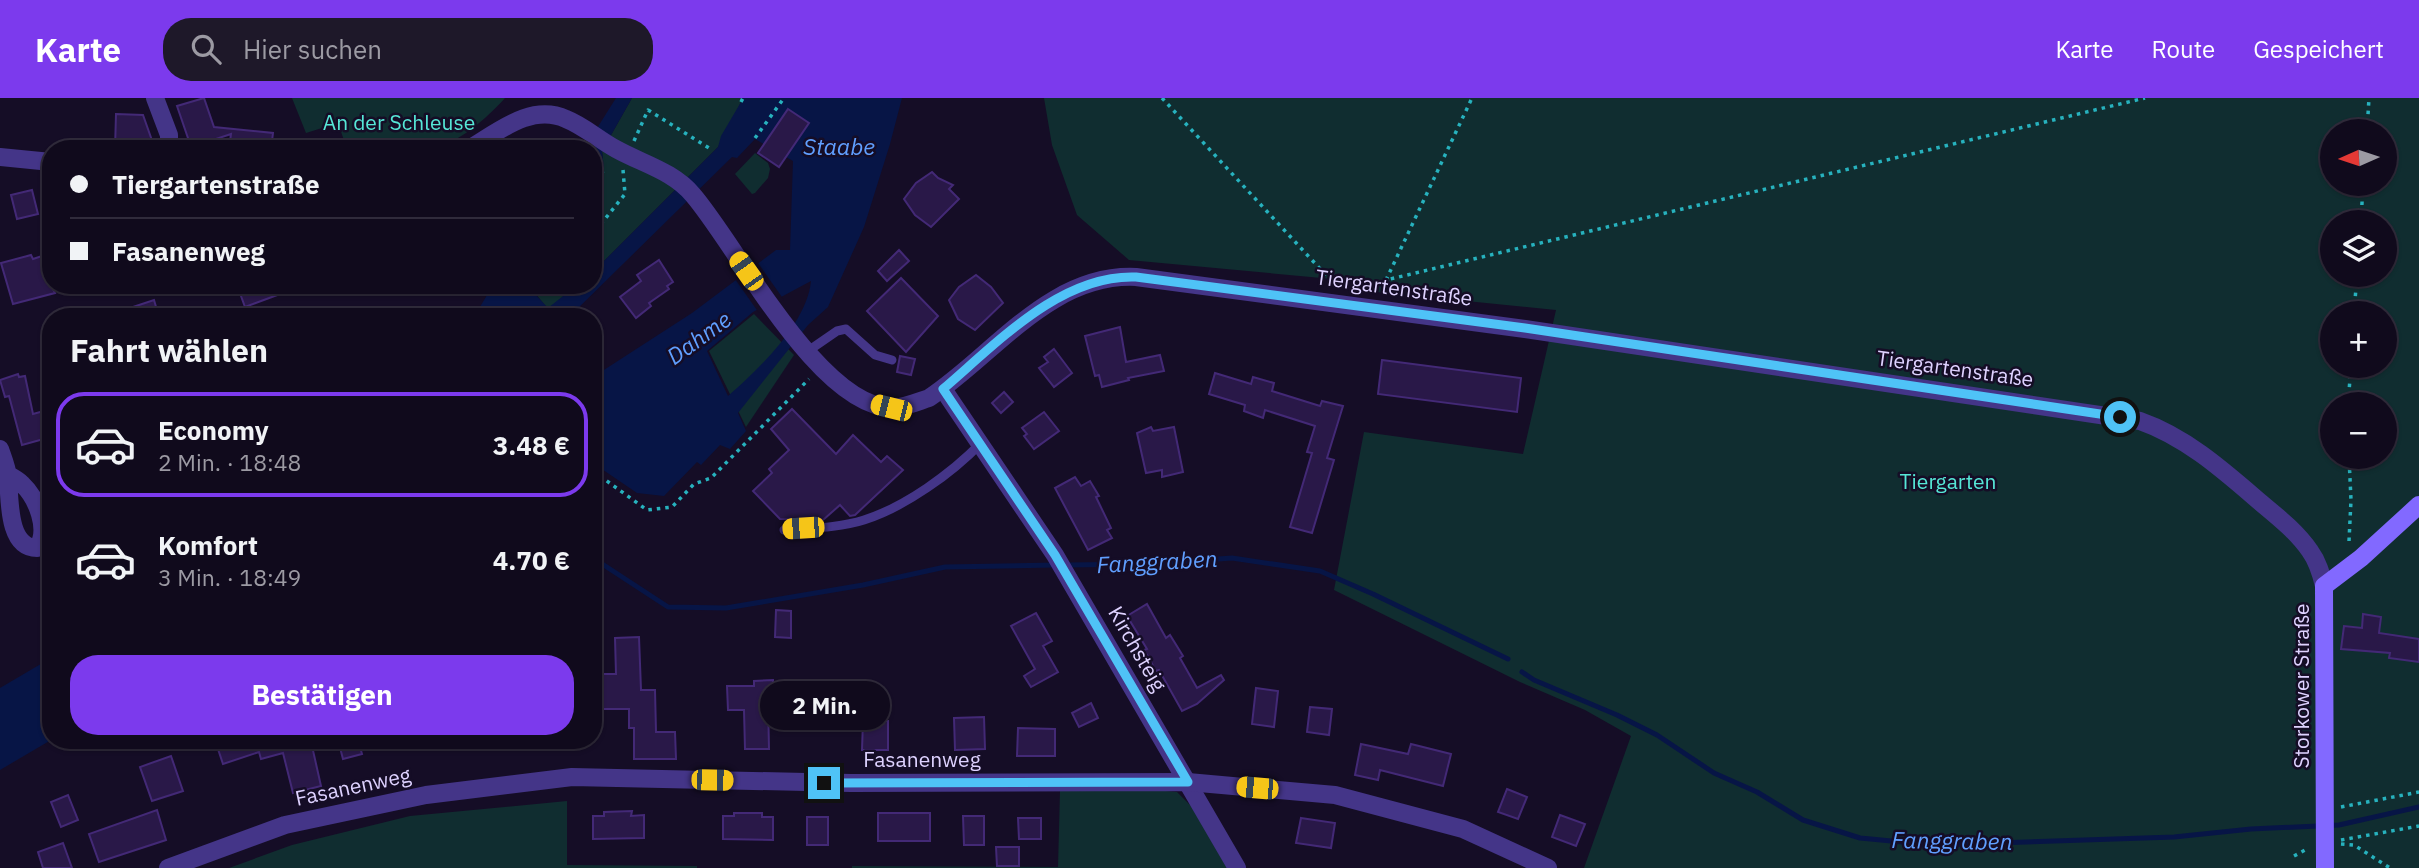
<!DOCTYPE html>
<html lang="de">
<head>
<meta charset="utf-8">
<style>
	:root { --surface:#100a1c; --page:#1e1829; --text:#f1f3f6; --muted:#9c9aa3; --line:#302b3b; --accent:#7c3aed }
	body { margin:0; font-family:"IBM Plex Sans",sans-serif; background:var(--page); color:var(--text); height:100vh; display:flex; flex-direction:column; font-size:26px; white-space:nowrap }
	* { box-sizing:border-box; margin:0 }
	p { font-size:23px; color:var(--muted) }
	.icon { flex:none; width:38px; height:38px; fill:none; stroke:currentColor; stroke-width:2; stroke-linecap:round; stroke-linejoin:round }
	.map { position:relative; flex:1; overflow:hidden }
	.panel { position:absolute; left:42px; top:210px; width:560px; height:441px; display:flex; flex-direction:column; background:var(--surface); border-radius:28px; box-shadow:0 2px 5px #0004,0 0 0 2px var(--line) }
	.panel>* { flex:none }
	.top-card { position:absolute; left:42px; top:42px; width:560px; height:154px; border-radius:28px; box-shadow:0 2px 5px #0004,0 0 0 2px var(--line); display:grid; align-content:center; height:154px; padding:0 28px; background:var(--surface) }
	.needle { width:46px; rotate:267deg }
	.tools { position:absolute; left:2320px; top:21px; display:grid; gap:14px }
	.tools a { display:grid; place-items:center; width:77px; height:77px; border-radius:50%; background:var(--surface); box-shadow:0 2px 5px #0004,0 0 0 2px var(--line); font-size:35px }
	.end { position:absolute; width:32px; height:32px; margin:-16px; border:9px solid #4fc3f7; background:#111; box-shadow:0 0 0 4px #111 }
	.from { border-radius:50% }
	.bubble { position:absolute; height:49px; border-radius:24px; background:var(--surface); box-shadow:0 2px 5px #0004,0 0 0 2px var(--line); font-size:23px; font-weight:700; line-height:49px; text-align:center }
	.car { position:absolute; width:21px; height:42px; margin:-21px -10px; border-radius:9px; box-shadow:0 0 5px 2px #0007; background:linear-gradient(#f5c518 24%,#345 0 40%,#f5c518 0 76%,#345 0 86%,#f5c518 0) }
	.top-card b { display:flex; align-items:center; gap:24px; height:66px; font-size:26px }
	.top-card b+b { border-top:2px solid var(--line) }
	.top-card i { width:18px; height:18px; background:var(--text) }
	ul { padding:0; list-style:none }
	li { display:flex; align-items:center; gap:21px; height:105px; margin:0 14px 10px; padding:0 14px; border:4px solid transparent; border-radius:28px }
	li div { flex:1 }
	li b { display:block; font-size:26px }
	li em { font-style:normal; font-weight:700 }
	li.current { border-color:var(--accent) }
	li>.icon { width:63px; height:63px; stroke-width:1.5 }
	h2 { padding:0 28px; font-size:32px; line-height:84px }
	.action { display:flex; gap:14px; margin-top:auto; padding:14px 28px }
	.action a { flex:1; height:80px; border-radius:28px; background:var(--accent); color:#fff; font-size:28px; font-weight:700; line-height:80px; text-align:center }
	header { display:flex; align-items:center; gap:42px; box-sizing:border-box; height:98px; padding:0 35px; background:var(--accent); color:#fff }
	header strong { font-size:33px }
	nav { display:flex; gap:38px; margin-inline-start:auto; font-size:24px }
	.search { width:490px; height:63px; background:var(--page); display:flex; align-items:center; gap:18px; box-sizing:border-box; padding:0 24px; border-radius:28px; color:var(--muted); font-size:26px }
	.map>svg:first-child { display:block }
	.green { fill:#102d30; fill-rule:evenodd }
	.water { fill:#071546; fill-rule:evenodd }
	.pier { fill:#150d26 }
	.lines { fill:none; stroke-linecap:round; stroke-linejoin:round }
	.stream { stroke:#071546; stroke-width:5 }
	.building { fill:#291848; stroke:#432976; stroke-width:2 }
	.path { stroke:#27b2be; stroke-width:3.5; stroke-dasharray:3.5 5; stroke-linecap:butt }
	.service { stroke:#443588; stroke-width:9 }
	.minor { stroke:#443588; stroke-width:18 }
	.tertiary { stroke:#443588; stroke-width:18 }
	.secondary { stroke:#8269ff; stroke-width:18 }
	.route { stroke:#4fc3f7; stroke-width:9 }
	.labels { text-anchor:middle; stroke-width:5; stroke-linejoin:round; paint-order:stroke }
	.park-label { font-size:21px; fill:#56e7d7; stroke:#150d26 }
	.street-label { font-size:21px; fill:#ded2ff; stroke:#150d26 }
	.water-label { font-size:23px; font-style:italic; fill:#609fff; stroke:#150d26 }
</style>
</head>
<body>
<header>
<strong>Karte</strong>
<div class="search"><svg class="icon" aria-label="search" viewBox="0 0 24 24"><circle cx="10" cy="10" r="6"/><path d="M15 15l6 6"/></svg>Hier suchen</div>
<nav><a>Karte</a><a>Route</a><a>Gespeichert</a></nav>
</header>
<div class="map">
<svg width="2419" height="770" viewBox="0 0 2419 770">
	<rect width="100%" height="100%" fill="#150d26"/>
	<g class="green">
		<path d="M292 0H505C488 19 456 48 429 51 403 54 374 51 347 51L338 25 306 35Z"/>
		<path d="M632 0H741V4L718 49 593 174V91L604 71 602 53Z"/>
		<path d="M1044 0H2419V770H1584L1631 638 1585 612 1520 584 1334 492 1364 334 1523 356 1556 212 1367 193 1354 183 1129 162 1077 117 1052 47ZM2333 33H2385V86H2333ZM2333 124H2385V177H2333ZM2333 215H2385V268H2333ZM2333 306H2385V359H2333Z"/>
		<path d="M755 55 768 65 770 71 768 80 755 95 752 96 735 76Z"/>
		<path d="M539 187H577L548 211 535 195Z"/>
		<path d="M754 216 794 257 746 329 709 253Z"/>
		<path d="M1155 692 1177 694 1192 709 1227 770H852V768L1058 769 1060 693Z"/>
		<path d="M567 703V767L697 768V770H229L292 747 410 718Z"/>
	</g>
	<g class="water">
		<path d="M616 0H632L602 53 604 71 593 91V51H584Z"/>
		<path d="M741 0H902L890 46 864 129 828 209 808 227 738 315 746 333 730 351 720 347 701 367 697 364 664 398 637 395 593 365V279L692 215 776 152H790L793 63 755 41 737 60 732 59 569 219H474L493 187H539L535 196 548 210 577 187H593V174L718 49 721 38 741 4ZM811 183C807 225 759 271 728 298L707 253 753 214Z"/>
		<path d="M51 560V642L0 672V590Z"/>
	</g>
	<path class="pier" d="M758 165 784 202 759 215 735 181Z"/>
	<g class="lines">
		<g class="stream">
			<path d="M593 460 668 509 726 510 863 487 945 469 1056 467"/>
			<path d="M1066 467 1150 466 1232 460 1320 473 1373 496 1508 561"/>
			<path d="M1522 574 1534 582 1617 617 1657 637 1714 675 1757 694 1803 722 1860 740 1933 747 2174 739 2251 731 2339 727 2419 709"/>
		</g>
	</g>
	<g class="building">
		<path d="M204 0 214 29 273 35 271 51H229L231 36 198 47 189 43 177 8Z"/>
		<path d="M788 11 809 25 779 69 758 55Z"/>
		<path d="M116 16 143 17 155 51H115Z"/>
		<path d="M932 74 938 80 953 87 949 91 959 101 931 129 915 117 904 101 916 85Z"/>
		<path d="M32 92 38 116 17 121 11 97Z"/>
		<path d="M899 152 909 163 887 183 878 173Z"/>
		<path d="M51 155V187L55 195 13 206 1 165 31 157 33 161Z"/>
		<path d="M659 162 673 184 667 188 669 191 649 205 651 208 636 220 620 199 641 183 637 177Z"/>
		<path d="M976 177 991 189 1003 205 975 232 958 221 949 202 959 189Z"/>
		<path d="M901 180 938 218 906 254 867 213Z"/>
		<path d="M237 187H299V189L245 209Z"/>
		<path d="M154 202 159 219H113L112 216Z"/>
		<path d="M1120 229 1126 264 1160 257 1164 273 1128 280 1129 282 1102 289 1099 277 1095 278 1085 238Z"/>
		<path d="M1054 251 1072 275 1054 289 1039 270 1048 264 1044 259Z"/>
		<path d="M900 258 915 261 911 277 897 274Z"/>
		<path d="M1382 262 1521 280 1517 314 1378 296Z"/>
		<path d="M1215 275 1251 286 1253 279 1274 285 1272 293 1320 308 1322 303 1343 308 1327 360 1334 362 1312 435 1290 429 1312 355 1307 354 1315 328 1265 312 1263 320 1244 313 1245 307 1209 296Z"/>
		<path d="M18 276 19 279 25 278 33 316 51 311V339L22 347 9 298 5 299 0 282Z"/>
		<path d="M1004 294 1013 304 1001 315 992 305Z"/>
		<path d="M792 311 836 356 853 337 881 364 887 358 903 372 855 417 850 418 840 407 823 422 780 421 753 393 772 375 769 371 789 352 771 331Z"/>
		<path d="M1044 314 1059 333 1034 351 1024 338 1027 336 1022 330Z"/>
		<path d="M1151 329 1153 333 1174 329 1183 374 1162 379V372L1146 375 1137 335Z"/>
		<path d="M1075 379 1081 388 1090 383 1099 398 1096 399 1111 430 1107 432 1112 440 1088 452 1055 390Z"/>
		<path d="M1147 506 1166 540 1170 537 1183 558 1180 560 1197 590 1221 577 1224 582 1197 606 1182 613 1159 572 1156 573 1144 552 1147 551 1127 518Z"/>
		<path d="M776 512 791 513V540L775 539Z"/>
		<path d="M1036 515 1052 543 1043 548 1058 574 1031 589 1024 578 1035 571 1011 528Z"/>
		<path d="M2363 516 2381 519 2379 535 2419 541V564L2389 560 2390 555 2341 551 2344 528 2362 530Z"/>
		<path d="M639 539 641 592H655L656 634H675L676 661H634V630H629V611H593V576H616L615 540Z"/>
		<path d="M773 582 774 602H768L769 651H745L744 612H728L727 588H754V583Z"/>
		<path d="M1256 590 1278 593 1274 629 1252 626Z"/>
		<path d="M1091 605 1098 620 1079 629 1072 615Z"/>
		<path d="M1310 609 1332 611 1329 637 1307 634Z"/>
		<path d="M984 619 985 651 955 652 954 620Z"/>
		<path d="M863 623H888V652H862Z"/>
		<path d="M1018 630 1055 631V658H1017Z"/>
		<path d="M215 642H315V647L312 648 321 688 293 695 283 655 261 661 259 654 223 666Z"/>
		<path d="M338 642H358L362 656 343 661Z"/>
		<path d="M1361 646 1408 656 1411 646 1451 656 1443 688 1380 672 1378 682 1355 677Z"/>
		<path d="M171 658 183 693 152 703 140 669Z"/>
		<path d="M1507 691 1527 699 1518 721 1498 714Z"/>
		<path d="M68 697 78 722 61 729 51 704Z"/>
		<path d="M157 712 166 742 99 764 89 736Z"/>
		<path d="M632 713 631 718 644 717V740L593 741V718H604V714Z"/>
		<path d="M734 715H762V719H773V742L723 741V718H734Z"/>
		<rect x="878" y="715" width="52" height="28"/>
		<path d="M1560 717 1585 726 1576 748 1552 739Z"/>
		<path d="M963 718H984V747H964Z"/>
		<rect x="807" y="719" width="21" height="28"/>
		<path d="M1018 720H1041V741H1019Z"/>
		<path d="M1301 720 1335 725 1331 750 1296 745Z"/>
		<path d="M63 745 72 770H43L38 754Z"/>
		<path d="M996 749H1019V768H997Z"/>
	</g>
	<g class="lines">
		<g class="path">
			<path d="M1162 0 1336 188"/>
			<path d="M741 4 743 0"/>
			<path d="M2367 33 2369 0"/>
			<path d="M755 40 784 0"/>
			<path d="M634 43 648 12 709 50"/>
			<path d="M593 91 604 71"/>
			<path d="M593 122 601 126 625 96 623 72"/>
			<path d="M2361 124 2363 86"/>
			<path d="M1386 182 1472 0"/>
			<path d="M1368 192 1386 182 1407 177 2145 0"/>
			<path d="M535 195 539 187"/>
			<path d="M2354 215 2357 177"/>
			<path d="M2348 306 2351 268"/>
			<path d="M593 373 647 412 672 409 694 386 711 380 809 281"/>
			<path d="M2349 443 2351 402 2349 359"/>
			<path d="M2341 709 2419 694"/>
			<path d="M2341 742 2419 728"/>
			<path d="M2341 746 2354 747 2390 770"/>
			<path d="M2294 758 2307 751"/>
		</g>
		<g class="service">
			<path d="M808 253 837 233 846 231 875 257 892 262"/>
			<path d="M784 432C811 430 839 430 864 422 905 409 952 375 981 345"/>
		</g>
		<g class="minor">
			<path d="M155 0 169 37V51"/>
			<path d="M943 291 1055 457 1237 770"/>
			<path d="M0 351C3 360 7 369 8 379 10 400 7 450 37 450 50 432 37 400 22 386 18 382 12 379 7 376"/>
			<path d="M168 770 285 727 426 697 572 679 851 685 1188 684 1335 697 1463 731 1548 770"/>
		</g>
		<g class="tertiary">
			<path d="M469 51C498 34 531 5 566 21 584 28 599 42 616 51 643 66 673 73 693 97 737 148 819 310 893 310 906 309 917 304 929 300 994 257 1050 175 1136 179L1525 231 2140 323C2186 339 2224 373 2260 404 2278 419 2297 434 2310 453 2318 464 2321 475 2324 488"/>
			<path d="M0 59 51 64"/>
		</g>
		<path class="secondary" d="M2325 770 2324 488 2361 460 2419 407"/>
	</g>
	<g class="lines">
		<path class="route" d="M824 685 1188 684 1055 457 943 291C997 245 1061 176 1136 179L1525 230 2120 319"/>
	</g>
	<g class="labels">
		<g class="park-label">
			<text x="399" y="32">An der Schleuse</text>
			<text x="1948" y="391">Tiergarten</text>
		</g>
		<g class="street-label">
			<text transform="translate(1394 190) rotate(8)" y="7">Tiergartenstraße</text>
			<text transform="translate(1955 271) rotate(8)" y="7">Tiergartenstraße</text>
			<text transform="translate(1137 551) rotate(60)" y="7">Kirchsteig</text>
			<text transform="translate(2302 588) rotate(-90)" y="7">Storkower Straße</text>
			<text x="922" y="669">Fasanenweg</text>
			<text transform="translate(353 689) rotate(-12)" y="7">Fasanenweg</text>
		</g>
		<g class="water-label">
			<text x="839" y="57">Staabe</text>
			<text transform="translate(699 240) rotate(-36)" y="8">Dahme</text>
			<text transform="translate(1157 464) rotate(-3)" y="8">Fanggraben</text>
			<text transform="translate(1952 743) rotate(1)" y="8">Fanggraben</text>
		</g>
	</g>
</svg>
<div class="tools">
<a><svg class="needle" viewBox="-14 -14 28 28"><path d="M0-13l5 13h-10z" fill="#e53935"/><path d="M0 13l5-13h-10z" fill="#9c9aa3"/></svg></a>
<a><svg class="icon" aria-label="layers" viewBox="0 0 24 24"><path d="M12 4l9 5-9 5-9-5zM3 14l9 5 9-5"/></svg></a>
<a>+</a>
<a>−</a>
</div>
<i class="end from" style="left:2120px;top:319px"></i>
<i class="end" style="left:824px;top:685px"></i>
<div class="bubble" style="left:760px;top:583px;width:130px">2 Min.</div>
<i class="car" style="left:746px;top:173px;rotate:325deg"></i>
<i class="car" style="left:891px;top:310px;rotate:284deg"></i>
<i class="car" style="left:803px;top:430px;rotate:266deg"></i>
<i class="car" style="left:712px;top:682px;rotate:91deg"></i>
<i class="car" style="left:1257px;top:690px;rotate:275deg"></i>
<div class="top-card">
<b><i class="from"></i>Tiergartenstraße</b>
<b><i></i>Fasanenweg</b>
</div>
<section class="panel">
<h2>Fahrt wählen</h2>
<ul>
<li class="current"><svg class="icon" aria-label="car" viewBox="0 0 24 24"><path d="M5 17H2v-5l4-1 3-4h7l3 4 3 1v5h-3M9 17h6M6 11h13"/><circle cx="7" cy="17" r="2"/><circle cx="17" cy="17" r="2"/></svg><div><b>Economy</b><p>2 Min. · 18:48</p></div><em>3.48 €</em></li>
<li><svg class="icon" aria-label="car" viewBox="0 0 24 24"><path d="M5 17H2v-5l4-1 3-4h7l3 4 3 1v5h-3M9 17h6M6 11h13"/><circle cx="7" cy="17" r="2"/><circle cx="17" cy="17" r="2"/></svg><div><b>Komfort</b><p>3 Min. · 18:49</p></div><em>4.70 €</em></li>
</ul>
<div class="action"><a>Bestätigen</a></div>
</section>
</div>
</body>
</html>
